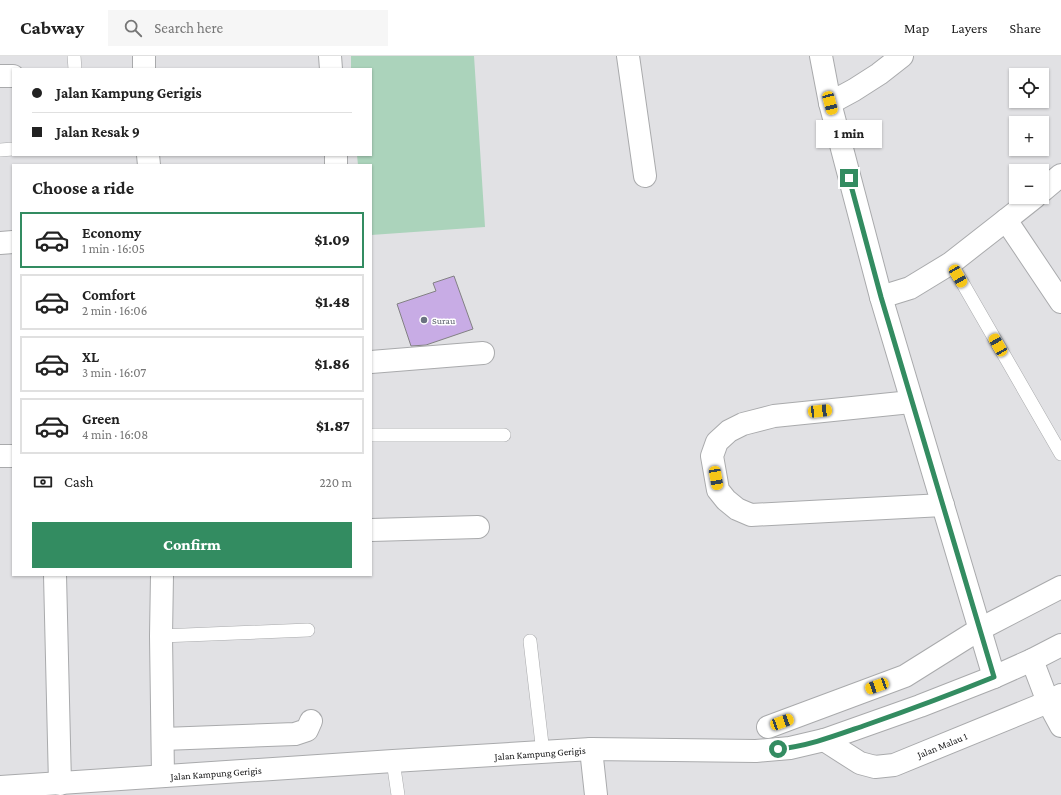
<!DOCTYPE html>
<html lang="en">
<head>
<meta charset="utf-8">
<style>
	:root { --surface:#fff; --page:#f6f6f6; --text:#222; --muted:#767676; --line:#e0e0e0; --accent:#338c61 }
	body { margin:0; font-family:"Crimson Pro",serif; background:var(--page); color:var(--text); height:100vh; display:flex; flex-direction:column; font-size:15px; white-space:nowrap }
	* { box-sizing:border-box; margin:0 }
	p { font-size:13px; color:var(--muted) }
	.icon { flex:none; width:22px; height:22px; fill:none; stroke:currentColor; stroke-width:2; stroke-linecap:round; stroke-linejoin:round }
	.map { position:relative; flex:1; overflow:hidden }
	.details { position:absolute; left:12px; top:108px; width:360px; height:412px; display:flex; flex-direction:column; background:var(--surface); border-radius:0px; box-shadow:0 1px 3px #0004 }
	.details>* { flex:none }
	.banner { position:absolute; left:12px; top:12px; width:360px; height:88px; border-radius:0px; box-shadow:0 1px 3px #0004; display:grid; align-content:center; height:88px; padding:0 20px; background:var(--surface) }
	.buttons { position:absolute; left:1009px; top:12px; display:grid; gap:8px }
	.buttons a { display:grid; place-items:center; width:40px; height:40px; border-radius:0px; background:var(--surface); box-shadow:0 1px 3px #0004; font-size:20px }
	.end { position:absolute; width:18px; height:18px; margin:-9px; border:5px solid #338c61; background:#fff; box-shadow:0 0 0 2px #fff }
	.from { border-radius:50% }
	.bubble { position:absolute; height:28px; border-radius:0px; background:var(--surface); box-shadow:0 1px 3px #0004; font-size:13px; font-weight:800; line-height:28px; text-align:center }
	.car { position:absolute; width:12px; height:24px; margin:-12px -6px; border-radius:5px; box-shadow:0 0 3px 1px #0007; background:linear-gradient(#f5c518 24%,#345 0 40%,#f5c518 0 76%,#345 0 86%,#f5c518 0) }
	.banner b { display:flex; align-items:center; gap:14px; height:38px; font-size:15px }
	.banner b+b { border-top:1px solid var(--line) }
	.banner i { width:10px; height:10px; background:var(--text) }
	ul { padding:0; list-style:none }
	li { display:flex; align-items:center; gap:12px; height:56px; margin:0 8px 6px; padding:0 12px; border:2px solid var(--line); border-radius:0px }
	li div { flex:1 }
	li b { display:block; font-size:15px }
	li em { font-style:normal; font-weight:800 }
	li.current { border-color:var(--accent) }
	li>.icon { width:36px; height:36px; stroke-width:1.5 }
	h2 { padding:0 20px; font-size:18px; line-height:48px }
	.pay { display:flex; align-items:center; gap:10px; height:44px; padding:0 20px; font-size:15px }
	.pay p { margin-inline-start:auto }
	.cta { display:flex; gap:8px; margin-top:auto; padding:8px 20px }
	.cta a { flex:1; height:46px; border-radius:0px; background:var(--accent); color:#fff; font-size:16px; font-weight:800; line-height:46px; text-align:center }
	header { display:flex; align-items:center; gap:24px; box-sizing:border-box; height:56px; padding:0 20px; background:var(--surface); border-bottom:1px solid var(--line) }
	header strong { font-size:19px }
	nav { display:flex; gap:22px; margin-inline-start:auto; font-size:14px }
	.search { width:280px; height:36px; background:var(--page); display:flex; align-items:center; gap:10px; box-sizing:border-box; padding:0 14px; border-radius:0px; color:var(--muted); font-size:15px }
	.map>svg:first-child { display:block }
	.green { fill:#abd3bb }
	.building { fill:#c8ace5; stroke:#828183 }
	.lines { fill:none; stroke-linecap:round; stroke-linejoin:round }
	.lane-casing { stroke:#a9aaac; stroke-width:14 }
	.street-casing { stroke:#a9aaac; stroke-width:24 }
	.lane { stroke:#fff; stroke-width:13 }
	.street { stroke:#fff; stroke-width:22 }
	.route { stroke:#338c61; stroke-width:5 }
	.worship-dot { fill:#6b7280; stroke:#fff; stroke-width:1.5 }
	.labels { text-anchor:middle; stroke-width:3; stroke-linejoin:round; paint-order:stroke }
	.worship-label { font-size:10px; fill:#5b616d; stroke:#fff; text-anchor:start }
	.street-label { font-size:10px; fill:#101011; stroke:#fff }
</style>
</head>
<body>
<header>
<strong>Cabway</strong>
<div class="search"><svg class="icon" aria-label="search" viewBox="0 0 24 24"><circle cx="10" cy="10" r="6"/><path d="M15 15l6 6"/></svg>Search here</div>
<nav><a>Map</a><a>Layers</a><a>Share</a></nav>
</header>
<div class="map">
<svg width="1061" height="739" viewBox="0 0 1061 739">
	<rect width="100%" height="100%" fill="#e1e1e4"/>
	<path class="green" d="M351 0H474L485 171 371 179V109H358L357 99H371V13H351Z"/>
	<path class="building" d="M454 220 473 273 426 289 411 290 397 248 436 235 433 227Z"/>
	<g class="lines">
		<g class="lane-casing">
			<g id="lane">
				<path d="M74 0 75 13"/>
				<path d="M0 94 13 93"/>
				<path d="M951 207 1061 398"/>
				<path d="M371 379H504"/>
				<path d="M161 580 308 574"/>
				<path d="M530 585 543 697"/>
				<path d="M393 705 398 739"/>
			</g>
		</g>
		<g class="street-casing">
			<g id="street">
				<path d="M144 0V13"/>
				<path d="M330 0 331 13"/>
				<path d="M628 0 645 120"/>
				<path d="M821 0 830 47 881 241 994 621"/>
				<path d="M0 20H13"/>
				<path d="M830 47 854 34 879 18 902 0"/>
				<path d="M148 99 149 109"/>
				<path d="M336 99V109"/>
				<path d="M1042 135 1061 119"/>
				<path d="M1006 164 1061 246"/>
				<path d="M0 187 13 186"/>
				<path d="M881 241 910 232 951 207 1006 164 1035 141"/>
				<path d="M371 306 483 297"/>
				<path d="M911 346 774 360 743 368 729 375 717 386 712 400 718 434 726 444 737 453 751 459 943 449"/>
				<path d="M0 400H13"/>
				<path d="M371 474 478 471"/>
				<path d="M55 519 60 728"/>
				<path d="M162 519 161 580 163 720"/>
				<path d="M1032 604 1048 646 1061 670"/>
				<path d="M768 671 905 620 980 573 1061 531"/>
				<path d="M163 683 295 678 307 674 311 665"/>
				<path d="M824 684 860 707 875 711 894 709 1048 646 1061 639"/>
				<path d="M591 693 596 739"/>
				<path d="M0 731 393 705 591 693 756 695 790 692 824 684 920 650 994 621 1032 604 1061 589"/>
			</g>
		</g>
		<use href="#lane" class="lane"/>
		<use href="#street" class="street"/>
	</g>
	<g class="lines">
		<path class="route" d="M778 693C809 690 837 679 866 669 909 654 952 638 994 621L881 241 849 122"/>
	</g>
	<circle class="worship-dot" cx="424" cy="264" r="4"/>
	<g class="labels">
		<g class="worship-label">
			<text x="432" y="268">Surau</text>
		</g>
		<g class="street-label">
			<text transform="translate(942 689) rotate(-22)" y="4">Jalan Malau 1</text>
			<text transform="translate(540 697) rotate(-4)" y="4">Jalan Kampung Gerigis</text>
			<text transform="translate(216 717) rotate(-4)" y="4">Jalan Kampung Gerigis</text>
		</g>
	</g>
</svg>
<div class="buttons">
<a><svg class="icon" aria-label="locate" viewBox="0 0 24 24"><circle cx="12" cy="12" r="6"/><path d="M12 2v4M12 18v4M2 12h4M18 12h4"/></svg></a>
<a>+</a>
<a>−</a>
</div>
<i class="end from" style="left:778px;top:693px"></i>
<i class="end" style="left:849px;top:122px"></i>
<div class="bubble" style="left:816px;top:64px;width:66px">1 min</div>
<i class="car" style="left:830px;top:47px;rotate:165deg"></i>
<i class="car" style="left:958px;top:220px;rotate:150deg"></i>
<i class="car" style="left:998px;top:289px;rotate:330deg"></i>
<i class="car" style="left:820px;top:355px;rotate:84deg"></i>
<i class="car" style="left:716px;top:422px;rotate:170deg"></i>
<i class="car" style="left:877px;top:630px;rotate:250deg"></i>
<i class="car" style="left:782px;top:666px;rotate:70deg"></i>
<div class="banner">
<b><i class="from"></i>Jalan Kampung Gerigis</b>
<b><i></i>Jalan Resak 9</b>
</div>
<section class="details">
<h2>Choose a ride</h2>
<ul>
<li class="current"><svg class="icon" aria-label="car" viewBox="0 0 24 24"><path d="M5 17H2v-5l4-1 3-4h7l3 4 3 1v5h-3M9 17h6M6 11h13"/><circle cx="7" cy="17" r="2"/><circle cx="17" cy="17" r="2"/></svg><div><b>Economy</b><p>1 min · 16:05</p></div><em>$1.09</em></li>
<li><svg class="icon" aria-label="car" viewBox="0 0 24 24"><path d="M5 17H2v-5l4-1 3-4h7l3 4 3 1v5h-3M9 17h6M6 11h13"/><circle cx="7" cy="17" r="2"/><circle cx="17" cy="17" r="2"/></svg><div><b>Comfort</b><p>2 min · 16:06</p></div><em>$1.48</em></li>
<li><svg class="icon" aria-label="car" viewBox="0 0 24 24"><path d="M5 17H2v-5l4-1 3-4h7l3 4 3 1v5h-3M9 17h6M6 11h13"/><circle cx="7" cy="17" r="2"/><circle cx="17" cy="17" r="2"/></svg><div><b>XL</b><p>3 min · 16:07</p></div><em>$1.86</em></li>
<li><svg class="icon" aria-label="car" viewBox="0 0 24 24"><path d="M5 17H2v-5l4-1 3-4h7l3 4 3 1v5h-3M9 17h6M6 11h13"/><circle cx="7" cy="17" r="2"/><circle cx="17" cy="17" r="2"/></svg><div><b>Green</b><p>4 min · 16:08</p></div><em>$1.87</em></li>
</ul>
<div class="pay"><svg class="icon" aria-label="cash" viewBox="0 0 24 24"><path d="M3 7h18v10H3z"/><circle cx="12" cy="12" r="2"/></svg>Cash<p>220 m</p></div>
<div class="cta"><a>Confirm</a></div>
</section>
</div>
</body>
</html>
